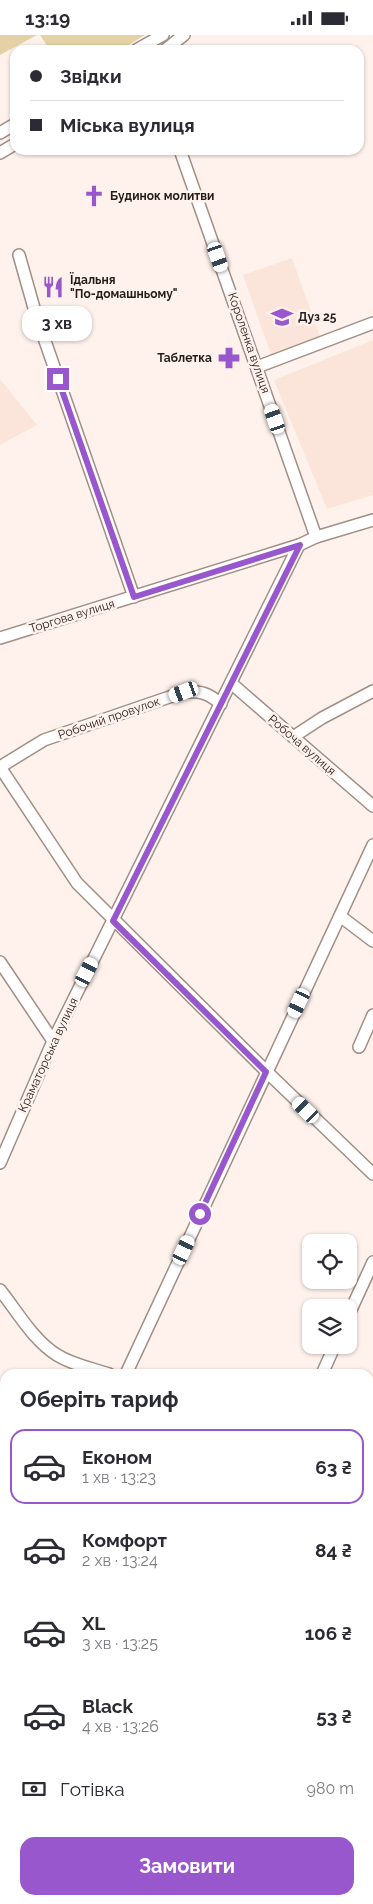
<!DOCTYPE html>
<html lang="uk">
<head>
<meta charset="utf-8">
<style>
	:root { --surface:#fff; --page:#f7f7f7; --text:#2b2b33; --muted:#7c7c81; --line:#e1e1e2; --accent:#9857cd }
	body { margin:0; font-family:Raleway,sans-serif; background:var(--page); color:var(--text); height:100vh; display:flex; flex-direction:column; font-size:19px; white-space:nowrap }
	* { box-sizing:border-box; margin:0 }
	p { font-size:16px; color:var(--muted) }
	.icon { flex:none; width:28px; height:28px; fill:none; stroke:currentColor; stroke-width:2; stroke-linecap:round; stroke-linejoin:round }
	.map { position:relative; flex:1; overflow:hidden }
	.sheet { position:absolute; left:0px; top:1334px; width:374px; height:536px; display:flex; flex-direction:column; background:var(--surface); border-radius:15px 15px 0 0; box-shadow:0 1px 4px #0004 }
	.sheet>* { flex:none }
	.hud { position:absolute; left:10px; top:10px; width:354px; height:110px; border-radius:15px; box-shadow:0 1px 4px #0004; display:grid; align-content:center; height:110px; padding:0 20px; background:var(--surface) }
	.buttons { position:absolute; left:302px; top:1199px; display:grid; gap:10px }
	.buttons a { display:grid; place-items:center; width:55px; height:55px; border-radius:10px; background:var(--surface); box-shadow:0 1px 4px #0004; font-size:25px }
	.end { position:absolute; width:22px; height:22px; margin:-11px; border:6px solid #9857cd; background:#fff; box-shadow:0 0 0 2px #fff }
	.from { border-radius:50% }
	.bubble { position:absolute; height:35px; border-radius:15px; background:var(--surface); box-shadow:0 1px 4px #0004; font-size:16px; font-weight:700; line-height:35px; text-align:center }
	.car { position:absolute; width:15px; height:30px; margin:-15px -8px; border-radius:6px; box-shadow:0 0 4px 1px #0007; background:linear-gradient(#fff 24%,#345 0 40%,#fff 0 76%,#345 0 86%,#fff 0) }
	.hud b { display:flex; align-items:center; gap:18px; height:48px; font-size:19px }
	.hud b+b { border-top:1px solid var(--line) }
	.hud i { width:12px; height:12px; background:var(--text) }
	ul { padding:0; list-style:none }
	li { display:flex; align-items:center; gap:15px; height:75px; margin:0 10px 8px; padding:0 10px; border:2px solid transparent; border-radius:15px }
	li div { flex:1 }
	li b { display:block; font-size:19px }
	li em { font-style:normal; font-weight:700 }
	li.current { border-color:var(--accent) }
	li>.icon { width:45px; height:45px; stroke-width:1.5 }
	h2 { padding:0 20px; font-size:22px; line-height:60px }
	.pay { display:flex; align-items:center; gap:12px; height:55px; padding:0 20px; font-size:19px }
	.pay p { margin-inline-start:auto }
	.action { display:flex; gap:10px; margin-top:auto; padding:10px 20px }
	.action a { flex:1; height:58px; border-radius:15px; background:var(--accent); color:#fff; font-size:20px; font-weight:700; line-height:58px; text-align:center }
	.status { display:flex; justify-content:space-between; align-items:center; height:35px; padding:0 25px; background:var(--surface); direction:ltr }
	.status svg { height:14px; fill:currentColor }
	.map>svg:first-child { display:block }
	.built { fill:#fbe5da }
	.green { fill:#e4d2a6 }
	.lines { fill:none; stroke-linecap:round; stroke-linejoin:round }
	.minor-casing { stroke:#a18e85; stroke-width:14 }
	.minor { stroke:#fff; stroke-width:11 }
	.route { stroke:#9857cd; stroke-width:6 }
	.labels { text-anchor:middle; stroke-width:5; stroke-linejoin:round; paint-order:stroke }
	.poi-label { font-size:12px; font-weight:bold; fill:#231c19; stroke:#fff2ec; text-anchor:start }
	.street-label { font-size:12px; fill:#231c19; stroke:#fff2ec }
</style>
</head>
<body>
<div class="status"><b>13:19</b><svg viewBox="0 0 49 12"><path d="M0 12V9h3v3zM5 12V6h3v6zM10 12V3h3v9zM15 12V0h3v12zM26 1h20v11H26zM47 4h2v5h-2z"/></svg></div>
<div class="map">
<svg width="373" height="1869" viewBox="0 0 373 1869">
	<rect width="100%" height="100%" fill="#fff2ec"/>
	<g class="built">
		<path d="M292 223 320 302 271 320 243 240Z"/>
		<path d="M373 305V460L327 474 274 345Z"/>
		<path d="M0 344 37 390 0 410Z"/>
	</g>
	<g class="green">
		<path d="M0 0H37L0 20Z"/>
		<path d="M40 0H145L120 15H50Z"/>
	</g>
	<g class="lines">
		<g class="minor-casing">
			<g id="minor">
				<path d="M136 15 163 0"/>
				<path d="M165 15 184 0"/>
				<path d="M0 98 15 89"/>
				<path d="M180 115 316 502"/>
				<path d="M0 118 15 109"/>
				<path d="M19 220 36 280 134 562"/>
				<path d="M257 332 373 288"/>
				<path d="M0 603 299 510 316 502 373 485"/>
				<path d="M231 648 373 771"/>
				<path d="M293 702 322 683 373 656"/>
				<path d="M0 732 77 848 267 1037 373 1139"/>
				<path d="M0 732 44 705 184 657C201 656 208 658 221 669"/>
				<path d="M340 881 373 906"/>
				<path d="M0 927 53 1006"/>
				<path d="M359 1012 373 980"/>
				<path d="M0 1128 53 1006 299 510"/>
				<path d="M0 1255C17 1276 33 1305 57 1320 73 1330 91 1333 109 1339"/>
				<path d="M349 1279 373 1227"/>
				<path d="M126 1339 373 810"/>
				<path d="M322 1339 335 1310"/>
				<path d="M369 1558 373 1557"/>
				<path d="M369 1742 373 1741"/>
				<path d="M363 1865 364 1869"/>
			</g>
		</g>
		<use href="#minor" class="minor"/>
	</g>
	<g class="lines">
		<path class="route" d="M58 344 134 562 300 510 113 886 266 1037 200 1179"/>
	</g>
	<defs>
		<g id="church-bare" transform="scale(1.725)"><path d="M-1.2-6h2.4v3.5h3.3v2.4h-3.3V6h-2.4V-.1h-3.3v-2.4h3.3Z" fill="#9857cd" stroke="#fff2ec" stroke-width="2.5" paint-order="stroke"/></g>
		<g id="restaurant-bare" transform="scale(1.725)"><path d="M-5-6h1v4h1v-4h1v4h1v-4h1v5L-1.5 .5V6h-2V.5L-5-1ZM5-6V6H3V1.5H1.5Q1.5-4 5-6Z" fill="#9857cd" stroke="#fff2ec" stroke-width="2.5" paint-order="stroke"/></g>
		<g id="school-bare" transform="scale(1.725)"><path d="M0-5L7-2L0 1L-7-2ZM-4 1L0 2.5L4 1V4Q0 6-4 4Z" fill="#9857cd" stroke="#fff2ec" stroke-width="2.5" paint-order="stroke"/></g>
		<g id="pharmacy-bare" transform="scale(1.725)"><path d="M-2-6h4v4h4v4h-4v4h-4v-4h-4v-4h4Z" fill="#9857cd" stroke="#fff2ec" stroke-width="2.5" paint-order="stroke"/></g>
	</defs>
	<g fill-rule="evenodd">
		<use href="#church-bare" x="94" y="161"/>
		<use href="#restaurant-bare" x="53" y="252"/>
		<use href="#school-bare" x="282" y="282"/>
		<use href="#pharmacy-bare" x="229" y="323"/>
	</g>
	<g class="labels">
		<g class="poi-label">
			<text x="110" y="165">Будинок молитви</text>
			<text x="70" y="249">Їдальня<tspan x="70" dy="14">"По-домашньому"</tspan></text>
			<text x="298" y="286">Дуз 25</text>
			<text x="212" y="327" text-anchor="end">Таблетка</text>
		</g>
		<g class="street-label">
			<text transform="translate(249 308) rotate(71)" y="4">Короленка вулиця</text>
			<text transform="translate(72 581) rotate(-17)" y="4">Торгова вулиця</text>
			<text transform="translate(109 683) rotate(-19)" y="4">Робочий провулок</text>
			<text transform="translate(302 710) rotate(41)" y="4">Робоча вулиця</text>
			<text transform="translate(48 1020) rotate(-65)" y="4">Краматорська вулиця</text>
		</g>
	</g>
</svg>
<div class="buttons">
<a><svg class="icon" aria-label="locate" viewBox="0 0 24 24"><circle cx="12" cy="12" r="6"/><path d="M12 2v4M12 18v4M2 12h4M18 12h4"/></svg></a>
<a><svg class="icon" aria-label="layers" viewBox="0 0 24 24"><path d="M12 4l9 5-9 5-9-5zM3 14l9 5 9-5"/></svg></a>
</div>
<i class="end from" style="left:200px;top:1179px"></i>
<i class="end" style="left:58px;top:344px"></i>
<div class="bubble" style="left:22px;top:271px;width:70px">3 хв</div>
<i class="car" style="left:218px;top:222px;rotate:161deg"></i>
<i class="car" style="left:275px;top:384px;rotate:341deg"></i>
<i class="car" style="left:184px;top:657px;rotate:250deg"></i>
<i class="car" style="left:87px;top:937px;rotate:27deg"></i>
<i class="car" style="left:299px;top:968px;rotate:205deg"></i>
<i class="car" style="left:306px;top:1075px;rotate:314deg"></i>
<i class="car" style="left:184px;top:1215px;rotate:25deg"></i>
<div class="hud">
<b><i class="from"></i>Звідки</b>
<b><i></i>Міська вулиця</b>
</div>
<section class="sheet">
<h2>Оберіть тариф</h2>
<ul>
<li class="current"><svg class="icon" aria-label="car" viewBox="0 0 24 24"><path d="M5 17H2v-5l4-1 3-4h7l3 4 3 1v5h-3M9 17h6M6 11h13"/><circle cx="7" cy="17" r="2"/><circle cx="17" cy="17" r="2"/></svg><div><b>Економ</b><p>1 хв · 13:23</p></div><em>63 ₴</em></li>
<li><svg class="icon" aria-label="car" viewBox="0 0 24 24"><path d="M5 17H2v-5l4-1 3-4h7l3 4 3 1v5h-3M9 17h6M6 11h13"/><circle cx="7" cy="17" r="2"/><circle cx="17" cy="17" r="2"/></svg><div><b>Комфорт</b><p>2 хв · 13:24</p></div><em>84 ₴</em></li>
<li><svg class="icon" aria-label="car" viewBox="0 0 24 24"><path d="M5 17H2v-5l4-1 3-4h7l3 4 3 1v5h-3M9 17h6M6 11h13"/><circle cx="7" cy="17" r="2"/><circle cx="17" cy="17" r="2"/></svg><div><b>XL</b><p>3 хв · 13:25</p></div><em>106 ₴</em></li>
<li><svg class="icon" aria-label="car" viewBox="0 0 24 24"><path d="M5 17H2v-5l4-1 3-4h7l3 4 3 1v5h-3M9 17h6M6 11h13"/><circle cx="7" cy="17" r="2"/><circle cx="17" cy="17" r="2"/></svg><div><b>Black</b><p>4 хв · 13:26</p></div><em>53 ₴</em></li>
</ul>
<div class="pay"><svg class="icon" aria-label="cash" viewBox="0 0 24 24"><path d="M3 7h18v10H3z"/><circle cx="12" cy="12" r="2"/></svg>Готівка<p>980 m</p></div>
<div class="action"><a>Замовити</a></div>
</section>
</div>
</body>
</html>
